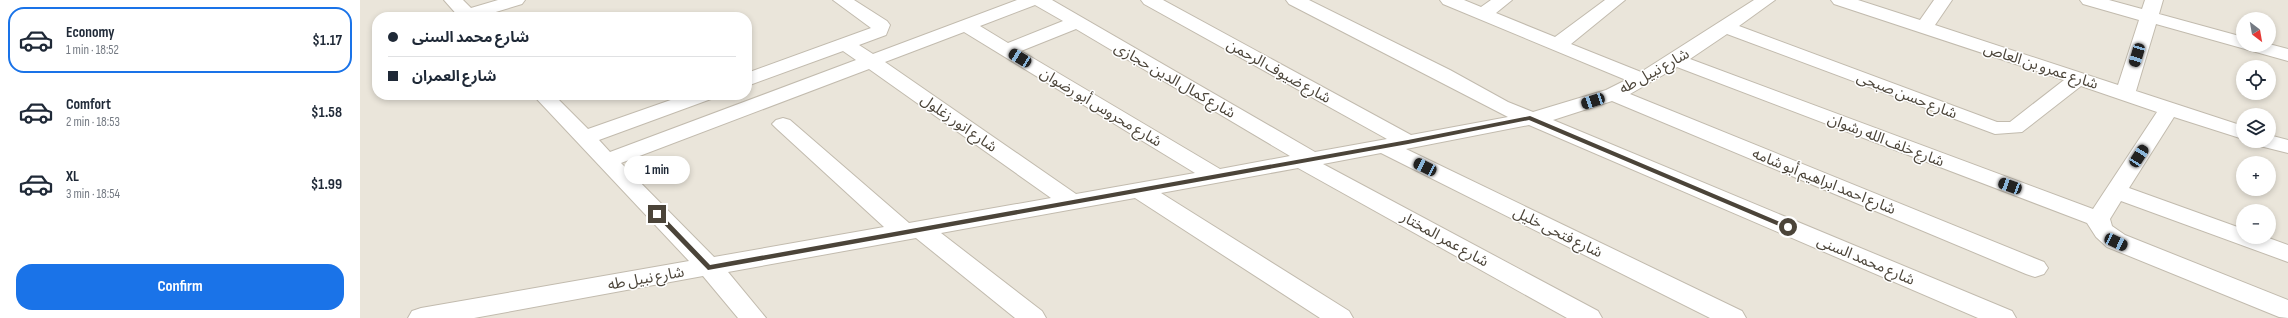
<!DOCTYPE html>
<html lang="en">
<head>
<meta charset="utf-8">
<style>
	:root { --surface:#fff; --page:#f6f6f7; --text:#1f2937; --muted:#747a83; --line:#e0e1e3; --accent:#1a73e8 }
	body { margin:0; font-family:"Sofia Sans Condensed","Noto Sans Arabic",sans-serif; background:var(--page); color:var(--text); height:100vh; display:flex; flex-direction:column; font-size:15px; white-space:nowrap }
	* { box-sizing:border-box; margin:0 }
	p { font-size:13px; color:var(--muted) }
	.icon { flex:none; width:22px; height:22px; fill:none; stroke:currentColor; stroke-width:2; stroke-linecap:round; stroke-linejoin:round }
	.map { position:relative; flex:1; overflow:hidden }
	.drawer { display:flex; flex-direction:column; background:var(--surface); width:360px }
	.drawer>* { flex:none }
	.hud { position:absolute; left:12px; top:12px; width:380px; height:88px; border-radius:16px; box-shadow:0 2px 6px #0003; display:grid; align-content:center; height:88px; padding:0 16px; background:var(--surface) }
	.needle { width:26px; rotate:149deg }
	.controls { position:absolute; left:1876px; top:12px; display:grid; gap:8px }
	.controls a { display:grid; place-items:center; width:40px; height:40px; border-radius:50%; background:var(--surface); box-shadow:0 2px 6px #0003; font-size:20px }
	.end { position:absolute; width:18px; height:18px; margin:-9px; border:5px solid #4b4439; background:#fff; box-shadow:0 0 0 2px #fff }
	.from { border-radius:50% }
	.bubble { position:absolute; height:28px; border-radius:14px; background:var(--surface); box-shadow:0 2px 6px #0003; font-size:13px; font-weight:700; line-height:28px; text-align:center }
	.car { position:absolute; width:12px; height:24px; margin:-12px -6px; border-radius:5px; box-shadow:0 0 3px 1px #0007; background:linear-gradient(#222 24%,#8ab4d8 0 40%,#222 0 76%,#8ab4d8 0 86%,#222 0) }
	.hud b { display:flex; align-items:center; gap:14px; height:38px; font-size:15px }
	.hud b+b { border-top:1px solid var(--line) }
	.hud i { width:10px; height:10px; background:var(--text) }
	ul { padding:7px 0 0; list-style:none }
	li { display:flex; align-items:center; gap:12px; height:66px; margin:0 8px 6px; padding:0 8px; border:2px solid transparent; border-radius:16px }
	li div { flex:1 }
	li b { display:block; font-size:15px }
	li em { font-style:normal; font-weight:700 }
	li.current { border-color:var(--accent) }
	li>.icon { width:36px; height:36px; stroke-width:1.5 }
	.primary-button { display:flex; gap:8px; margin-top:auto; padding:8px 16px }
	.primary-button a { flex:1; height:46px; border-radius:16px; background:var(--accent); color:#fff; font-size:16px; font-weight:700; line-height:46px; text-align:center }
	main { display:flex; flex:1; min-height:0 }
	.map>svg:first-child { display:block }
	.residential { fill:#eae5da; fill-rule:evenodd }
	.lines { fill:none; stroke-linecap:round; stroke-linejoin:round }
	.street-casing { stroke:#c2bbae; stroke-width:2 }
	.street { fill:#fff; fill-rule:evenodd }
	.route { fill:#4b4439 }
	.labels { text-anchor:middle; stroke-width:3; stroke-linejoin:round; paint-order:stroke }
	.street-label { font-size:15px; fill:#4b4439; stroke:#fff }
</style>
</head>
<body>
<main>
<section class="drawer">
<ul>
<li class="current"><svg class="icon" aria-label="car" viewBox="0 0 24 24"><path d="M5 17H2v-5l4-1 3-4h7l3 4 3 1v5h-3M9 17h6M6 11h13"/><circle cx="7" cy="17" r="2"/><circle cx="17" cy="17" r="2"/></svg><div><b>Economy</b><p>1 min · 18:52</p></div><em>$1.17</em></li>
<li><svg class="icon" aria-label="car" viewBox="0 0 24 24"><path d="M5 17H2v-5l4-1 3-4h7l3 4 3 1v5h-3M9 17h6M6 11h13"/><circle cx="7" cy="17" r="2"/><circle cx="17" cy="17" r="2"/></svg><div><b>Comfort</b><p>2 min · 18:53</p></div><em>$1.58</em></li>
<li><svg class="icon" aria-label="car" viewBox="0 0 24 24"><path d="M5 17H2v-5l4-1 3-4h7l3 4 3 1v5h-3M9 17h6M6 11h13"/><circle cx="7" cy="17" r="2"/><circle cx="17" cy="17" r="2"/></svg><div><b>XL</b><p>3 min · 18:54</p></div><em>$1.99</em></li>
</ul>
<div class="primary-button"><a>Confirm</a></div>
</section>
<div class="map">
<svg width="1928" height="318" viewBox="0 0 1928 318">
	<rect width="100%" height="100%" fill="#f6f3ec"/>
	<path class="residential" d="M0 0H1928V318H0ZM17 17H387V95H17ZM1883 19H1909V45H1883ZM1883 67H1909V93H1883ZM1883 115H1909V141H1883ZM1883 163H1909V189H1883ZM1883 211H1909V237H1883Z"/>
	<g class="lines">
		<g class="street-casing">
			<g id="street">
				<path d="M84 0H103L111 8 138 0H165L162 4 119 17H99Z"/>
				<path d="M473 0H494L527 21 530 25 526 35 499 45 513 54 657 0H692L955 152 1027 139 784 4 781 0H803L1051 135 1148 117 929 4 926 0H949L1090 70 1148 102 1173 112 1246 90 1266 80 1083 4 1080 0H1104L1121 7 1131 0H1152L1136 13 1195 37 1245 0H1265L1211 44 1281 72 1394 0H1415L1379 26 1637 122H1650L1704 80 1474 4 1471 0H1498L1560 20 1574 0H1592L1575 25 1758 85 1779 20 1723 4 1720 0H1749L1782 9 1785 0H1803L1799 14 1883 37V45L1909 44 1928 49V61L1796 24 1776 91 1883 126V139L1814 117 1769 188 1883 229V237H1906L1928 245V262L1761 201 1750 219 1752 226 1765 235 1928 300V318L1919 317 1747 247 1736 237 1727 223 1317 67 1270 94 1684 262 1688 268 1684 274 1675 277 1666 274 1252 101 1193 120 1652 311 1656 318H1618L1169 125 1046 149 1382 311 1386 318H1350L1021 153 963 164 1238 311 1242 318H1207L938 168 801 193 989 311 993 318H960L775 198 581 233 682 311 686 318H655L556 238 368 272 406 318H378L343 276 114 318H48L52 311 61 308 329 261 173 95H194L228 129 325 95H354L351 99 239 140 250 152 496 60 483 51 387 86V73L511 28ZM675 5 703 21 648 43 620 26ZM716 29 930 156 860 169 661 51ZM604 32 835 173 716 194 525 62ZM1367 34 1635 134 1662 132 1721 86 1797 112 1733 209 1330 59ZM509 69 691 198 549 223 430 120 423 118 416 120 412 124 416 128 524 227 354 257 261 163Z"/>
				<path d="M1909 135 1928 140V153L1900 146 1897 141H1909Z"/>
			</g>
		</g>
		<use href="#street" class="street"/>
	</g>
	<path class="route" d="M1170 116 1432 227 1426 229 1169 120 1048 144 348 270 294 214 300 213 350 265 1048 140Z"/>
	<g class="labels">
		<g class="street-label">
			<text transform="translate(1681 66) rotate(18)" y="5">شارع عمرو بن العاص</text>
			<text transform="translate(919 71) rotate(29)" y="5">شارع ضيوف الرحمن</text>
			<text transform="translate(1294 71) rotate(-29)" y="5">شارع نبيل طه</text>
			<text transform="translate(815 80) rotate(30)" y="5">شارع كمال الدين حجازى</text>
			<text transform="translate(1547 95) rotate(21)" y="5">شارع حسن صبحى</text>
			<text transform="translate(741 107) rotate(31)" y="5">شارع محروس أبو رضوان</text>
			<text transform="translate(599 123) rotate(35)" y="5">شارع انور زغلول</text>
			<text transform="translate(1526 140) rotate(21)" y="5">شارع خلف الله رشوان</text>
			<text transform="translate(1464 181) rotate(22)" y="5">شارع احمد ابراهيم أبو شامه</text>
			<text transform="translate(1198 232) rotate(26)" y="5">شارع فتحى خليل</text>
			<text transform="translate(1085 239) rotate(29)" y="5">شارع عمر المختار</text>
			<text transform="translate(1506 260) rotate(23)" y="5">شارع محمد السنى</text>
			<text transform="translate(286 278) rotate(-10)" y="5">شارع نبيل طه</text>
		</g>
	</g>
</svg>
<div class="controls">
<a><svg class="needle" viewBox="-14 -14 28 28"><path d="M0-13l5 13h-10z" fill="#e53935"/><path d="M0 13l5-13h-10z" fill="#747a83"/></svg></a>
<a><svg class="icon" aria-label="locate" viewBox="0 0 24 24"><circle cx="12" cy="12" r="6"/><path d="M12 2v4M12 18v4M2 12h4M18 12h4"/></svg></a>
<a><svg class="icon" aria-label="layers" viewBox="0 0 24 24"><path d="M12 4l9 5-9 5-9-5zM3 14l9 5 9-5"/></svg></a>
<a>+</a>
<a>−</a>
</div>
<i class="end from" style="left:1428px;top:227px"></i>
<i class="end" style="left:297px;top:214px"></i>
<div class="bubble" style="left:264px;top:156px;width:66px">1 min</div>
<i class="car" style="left:1777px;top:55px;rotate:197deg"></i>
<i class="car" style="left:660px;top:58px;rotate:301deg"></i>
<i class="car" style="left:1233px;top:101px;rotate:252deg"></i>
<i class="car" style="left:1779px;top:156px;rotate:33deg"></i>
<i class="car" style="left:1065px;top:167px;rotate:296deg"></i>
<i class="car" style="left:1650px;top:186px;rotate:290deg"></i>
<i class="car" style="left:1756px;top:242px;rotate:115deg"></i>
<div class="hud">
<b><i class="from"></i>شارع محمد السنى</b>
<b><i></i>شارع العمران</b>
</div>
</div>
</main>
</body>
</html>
